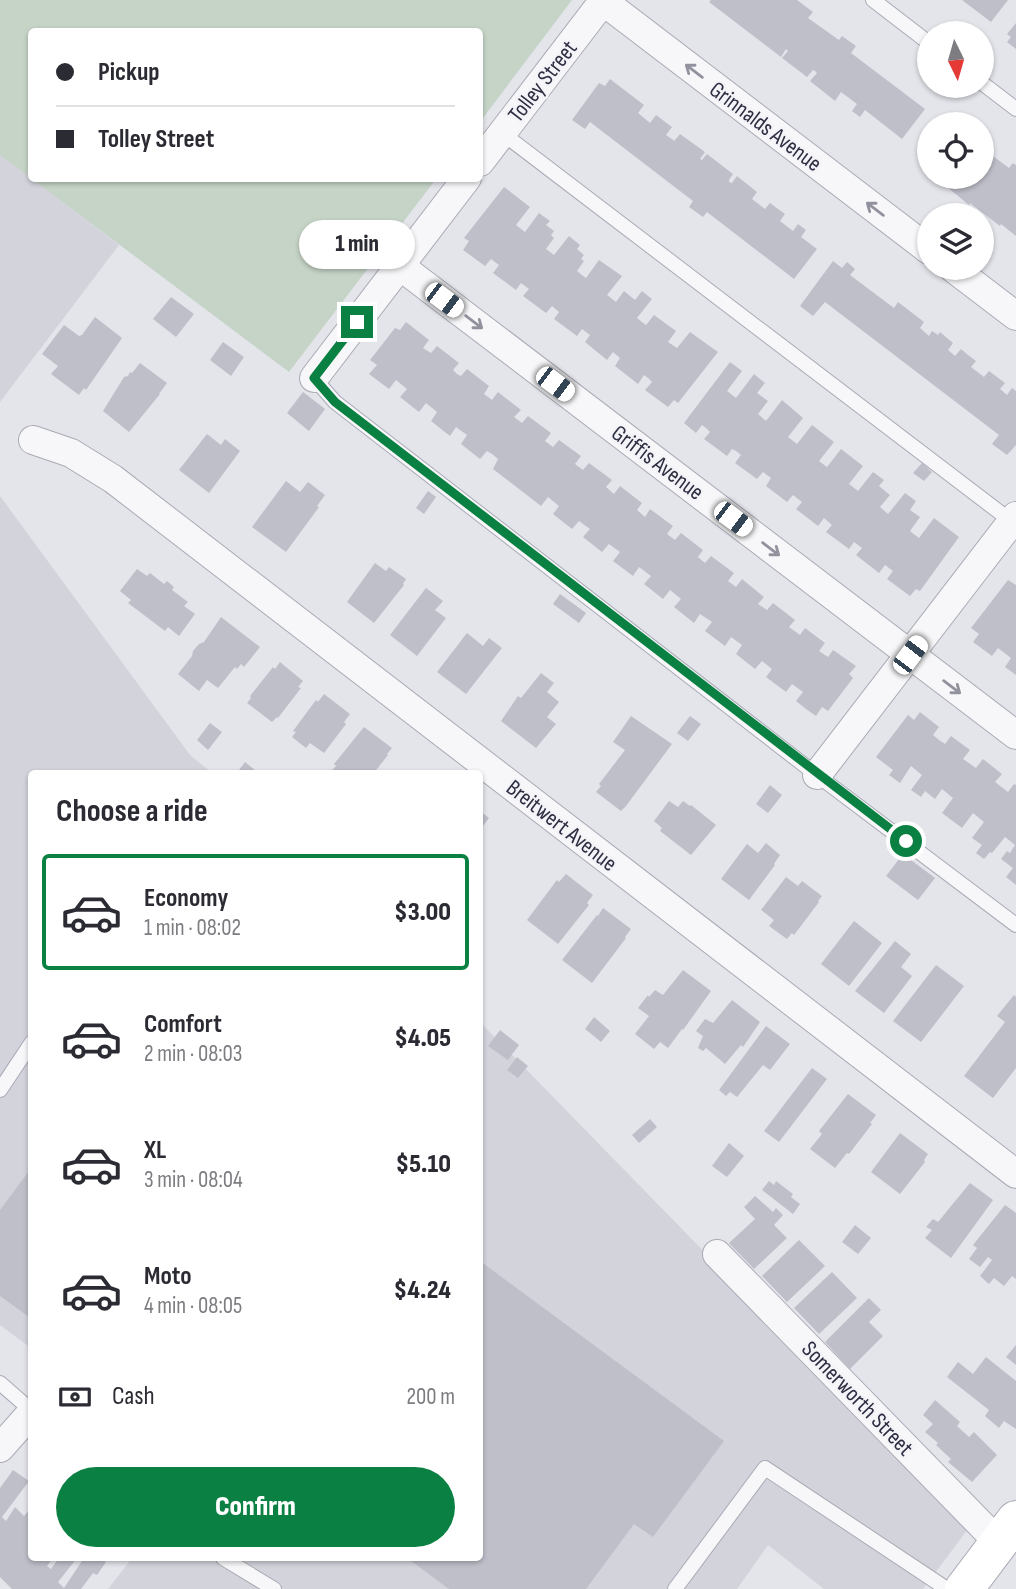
<!DOCTYPE html>
<html lang="en">
<head>
<meta charset="utf-8">
<style>
	:root { --surface:#fff; --page:#f7f7f7; --text:#2b2b33; --muted:#7c7c81; --line:#e1e1e2; --accent:#0b8043 }
	body { margin:0; font-family:"Sofia Sans Condensed",sans-serif; background:var(--page); color:var(--text); height:100vh; display:flex; flex-direction:column; font-size:26px; white-space:nowrap }
	* { box-sizing:border-box; margin:0 }
	p { font-size:23px; color:var(--muted) }
	.icon { flex:none; width:38px; height:38px; fill:none; stroke:currentColor; stroke-width:2; stroke-linecap:round; stroke-linejoin:round }
	.map { position:relative; flex:1; overflow:hidden }
	.details { position:absolute; left:28px; top:770px; width:455px; height:791px; display:flex; flex-direction:column; background:var(--surface); border-radius:7px; box-shadow:0 2px 5px #0004 }
	.details>* { flex:none }
	.top-card { position:absolute; left:28px; top:28px; width:455px; height:154px; border-radius:7px; box-shadow:0 2px 5px #0004; display:grid; align-content:center; height:154px; padding:0 28px; background:var(--surface) }
	.needle { width:46px; rotate:175deg }
	.buttons { position:absolute; left:917px; top:21px; display:grid; gap:14px }
	.buttons a { display:grid; place-items:center; width:77px; height:77px; border-radius:50%; background:var(--surface); box-shadow:0 2px 5px #0004; font-size:35px }
	.end { position:absolute; width:32px; height:32px; margin:-16px; border:9px solid #0b8043; background:#fff; box-shadow:0 0 0 4px #fff }
	.from { border-radius:50% }
	.bubble { position:absolute; height:49px; border-radius:24px; background:var(--surface); box-shadow:0 2px 5px #0004; font-size:23px; font-weight:800; line-height:49px; text-align:center }
	.car { position:absolute; width:21px; height:42px; margin:-21px -10px; border-radius:9px; box-shadow:0 0 5px 2px #0007; background:linear-gradient(#fff 24%,#345 0 40%,#fff 0 76%,#345 0 86%,#fff 0) }
	.top-card b { display:flex; align-items:center; gap:24px; height:66px; font-size:26px }
	.top-card b+b { border-top:2px solid var(--line) }
	.top-card i { width:18px; height:18px; background:var(--text) }
	ul { padding:0; list-style:none }
	li { display:flex; align-items:center; gap:21px; height:116px; margin:0 14px 10px; padding:0 14px; border:4px solid transparent; border-radius:7px }
	li div { flex:1 }
	li b { display:block; font-size:26px }
	li em { font-style:normal; font-weight:800 }
	li.active { border-color:var(--accent) }
	li>.icon { width:63px; height:63px; stroke-width:1.5 }
	h2 { padding:0 28px; font-size:32px; line-height:84px }
	.pay { display:flex; align-items:center; gap:18px; height:77px; padding:0 28px; font-size:26px }
	.pay p { margin-inline-start:auto }
	.button { display:flex; gap:14px; margin-top:auto; padding:14px 28px }
	.button a { flex:1; height:80px; border-radius:42px; background:var(--accent); color:#fff; font-size:28px; font-weight:800; line-height:80px; text-align:center }
	.map>svg:first-child { display:block }
	.built { fill:#d3d3dc }
	.green { fill:#c6d4c7 }
	.building { fill:#bfbfca }
	.lines { fill:none; stroke-linecap:round; stroke-linejoin:round }
	.service-casing { stroke:#a9aab5; stroke-width:16 }
	.minor-casing { stroke:#a9aab5; stroke-width:30 }
	.secondary-casing { stroke:#a9aab5; stroke-width:40 }
	.service { stroke:#f7f7f9; stroke-width:14 }
	.minor { stroke:#f7f7f9; stroke-width:28 }
	.secondary { stroke:#fff; stroke-width:38 }
	.oneway { stroke:#92929e }
	.route { stroke:#0b8043; stroke-width:9 }
	.labels { text-anchor:middle; stroke-width:5; stroke-linejoin:round; paint-order:stroke }
	.street-label { font-size:23px; fill:#2d2e42; stroke:#f4f4f8 }
</style>
</head>
<body>
<div class="map">
<svg width="1016" height="1589" viewBox="0 0 1016 1589">
	<rect width="100%" height="100%" fill="#e4e5eb"/>
	<g class="built">
		<path d="M0 154 119 245 0 402Z"/>
		<path d="M0 496 190 755 212 773 32 774 31 1348 0 1325Z"/>
		<path d="M480 1022 971 1525 923 1589H824L768 1545 737 1589H108L132 1558H480Z"/>
	</g>
	<path class="green" d="M0 0H572L480 122V32H32V178L436 179 289 372 0 155Z"/>
	<g class="building">
		<path d="M711 0H797L813 12 808 18 839 40 842 36 856 46 851 53 925 109 902 139 865 110 860 117 852 111 857 104 841 92 835 101 810 81 817 73 815 71 813 70 807 77 782 58 788 51 786 49 781 57 709 2Z"/>
		<path d="M962 0H1008L991 22Z"/>
		<path d="M1016 23V49L1007 42 1011 37 1007 34Z"/>
		<path d="M610 79 644 105 638 113 650 123 656 115 672 127 666 135 672 139 674 141 680 134 705 152 700 159 702 160 707 154 733 174 729 180V182L732 183 737 176 757 192 752 199 765 209 770 203 785 214 780 221 793 231 798 224 806 230 801 237 817 249 794 279 707 212 703 217 689 207 693 201 590 122 585 129 572 120 599 83 605 86Z"/>
		<path d="M929 136V158L919 150Z"/>
		<path d="M982 141 989 146 986 151 1009 168 1013 163 1016 165V236L1001 224 1000 226 970 203 969 205 941 182 945 177H982Z"/>
		<path d="M504 187 530 207 516 225 525 232 539 213 550 221 546 225 554 231 551 235 554 238 546 249 554 255 569 236 580 245 577 249 584 255 581 259 584 261 577 271 582 275 586 278 599 260 622 276 607 295 616 302 624 291 635 300 642 291 652 299 637 318 642 322 646 325 654 315 676 331 668 342 677 348 690 332 718 352 678 403 674 400 668 407 645 390 652 382 648 378 644 375 638 384 615 366 620 358 613 352 607 360 585 342 590 335 582 329 577 336 554 319 559 312 552 306 546 313 523 296 529 289 521 283 516 290 493 273 499 265 491 259 485 266 463 250 469 241 464 238Z"/>
		<path d="M833 261 842 268 847 262 855 269 850 275 894 308 898 302 924 322 920 328 929 336 932 331 938 335 940 332 953 343 948 350 955 356 961 349 968 355 976 361 971 367 984 377 989 371 1005 383 1000 389 1006 394 1007 395 1012 388 1016 391V445L1007 455 992 444 999 435 825 302 813 316 800 306Z"/>
		<path d="M171 297 194 314 176 337 153 319Z"/>
		<path d="M95 317 122 338 86 390 84 388 79 395 51 374 58 366 42 354 64 325 79 336 82 335Z"/>
		<path d="M406 322 429 340 423 348 431 353 437 346 459 363 453 370 457 374 461 376 467 369 489 386 484 394 492 400 498 392 521 410 514 417 522 423 528 416 551 433 545 441 553 447 559 440 581 456 575 464 583 470 589 463 612 480 606 487 614 494 620 486 642 503 637 510 645 517 650 509 673 526 667 534 675 540 681 533 703 550 698 557 705 563 711 556 734 573 728 581 736 587 742 579 764 597 758 604 767 610 773 603 795 620 789 627 800 635 805 628 825 643 819 651 828 657 833 650 856 666 849 674 853 678 828 711 822 707 816 716 806 709 796 701 803 692 792 684 786 692 766 677 772 669 762 661 755 669 736 654 742 645 731 637 725 646 705 631 712 622 700 614 694 623 674 607 681 599 670 590 663 599 644 584 651 576 639 567 633 576 613 561 620 552 609 544 602 552 583 537 590 529 579 521 572 529 553 514 559 506 548 497 541 506 493 469 498 459 492 454 487 451 480 459 461 444 467 435 456 427 450 436 431 421 437 412 426 403 419 412 400 397 407 389 396 380 389 389 369 374 377 365 370 360 395 328 400 330Z"/>
		<path d="M223 342 244 357 231 376 210 360Z"/>
		<path d="M730 362 742 371 727 391 736 398 754 374 765 383 757 393 768 401 758 414 766 421 782 400 803 418 788 437 797 444 812 425 834 442 819 461 827 467 841 449 863 466 849 484 858 491 873 472 884 480 879 486 890 495 880 507 888 514 905 493 916 501 910 510 920 517 910 531 915 535 919 538 934 518 959 537 920 591 916 589 910 596 887 579 893 571 885 565 879 573 856 555 862 548 854 542 849 549 826 532 832 525 824 518 818 526 796 509 802 502 793 495 787 502 766 486 771 478 763 472 757 479 735 463 741 455 736 451 732 449 727 456 704 439 710 432 706 428 702 425 696 433 684 423Z"/>
		<path d="M140 363 167 383 159 394H160L129 432 103 411 124 377 128 376 130 372 132 373Z"/>
		<path d="M303 392 325 409 309 431 287 413Z"/>
		<path d="M207 434 221 445 225 439 240 451 209 493 179 470Z"/>
		<path d="M922 463 932 472 924 481 913 473Z"/>
		<path d="M286 481 300 492 308 482 325 495 317 506 319 507 286 552 252 527Z"/>
		<path d="M428 491 436 497 424 514 416 508Z"/>
		<path d="M375 563 386 571 389 567 406 579 403 584 404 585 374 623 347 602Z"/>
		<path d="M137 569 147 576 150 573 164 584 167 581 174 587 172 590 188 602 184 606 195 614 179 636 168 627 165 631 128 603 131 600 120 591Z"/>
		<path d="M1008 580 1016 585V675L1005 667 1011 658 998 648 992 656 973 642 979 634 971 628Z"/>
		<path d="M426 588 443 601 435 610 446 618 417 656 390 635Z"/>
		<path d="M560 594 586 613 579 623 553 604Z"/>
		<path d="M221 617 260 647 244 667 241 664 237 669 235 667 218 688 207 680 199 691 178 674 192 656 193 651 199 644 204 642Z"/>
		<path d="M467 633 483 646 489 638 502 648 466 694 437 672Z"/>
		<path d="M280 662 303 681 298 687 301 688 278 718 277 717 272 722 247 703 251 698 250 696 273 667 275 669Z"/>
		<path d="M541 673 554 683 547 692 559 702 547 717 556 724 536 748 501 721 518 696 521 698Z"/>
		<path d="M324 694 350 714 344 722 346 724 324 753 310 743 306 748 292 737 296 732 293 731 316 700 318 702Z"/>
		<path d="M920 712 939 727 933 735 939 740 945 744 951 736 970 750 963 759 976 768 983 759 1002 774 995 782 1008 792 1014 784 1016 785V885L1006 877 1013 868 1001 859 1007 851 1010 853 1015 845 1005 837 992 853 990 852 984 859 976 853 982 845 972 838 984 822 973 813 962 828 942 813 953 798 942 789 935 799 925 791 921 797 911 790 922 775 911 766 900 783 889 775 893 770 876 757 908 715 914 720Z"/>
		<path d="M631 716 672 744 626 806 621 811 596 792 601 786 599 784 625 750 613 742Z"/>
		<path d="M690 716 701 724 688 741 677 733Z"/>
		<path d="M210 723 222 732 208 750 197 740Z"/>
		<path d="M364 727 392 748 387 754 388 755 373 774H336L332 770 336 766 334 764Z"/>
		<path d="M245 762 256 771 254 774H236Z"/>
		<path d="M770 785 782 795 768 813 756 804Z"/>
		<path d="M669 801 678 807 683 801 690 806 691 805 716 825 691 855 660 831 662 828 654 821Z"/>
		<path d="M480 811 489 818 480 830Z"/>
		<path d="M766 843 780 855 774 864 775 865 749 900 721 879 747 844 758 853Z"/>
		<path d="M903 854 935 878 918 900 886 876Z"/>
		<path d="M566 874 593 895 587 903 589 905 558 944 527 920 557 880 559 882Z"/>
		<path d="M786 877 798 886 802 881 822 896 818 901 819 902 794 935 792 933 787 939 769 926 774 920 761 910Z"/>
		<path d="M603 908 631 929 625 937 626 938 592 983 562 960 597 915 598 916Z"/>
		<path d="M854 921 882 943 849 986 821 964Z"/>
		<path d="M895 941 911 954 901 967 912 976 884 1013 855 991Z"/>
		<path d="M936 965 964 986 921 1042 893 1021Z"/>
		<path d="M683 970 711 991 683 1030 682 1029 668 1048 660 1042 654 1049 635 1034 649 1016 638 1008 648 995 649 997 655 990 663 995Z"/>
		<path d="M1014 995 1016 997V1068L993 1098 964 1076 1005 1022 997 1016Z"/>
		<path d="M732 1000 760 1022 743 1047 741 1045 725 1064 706 1048 703 1051 698 1048 703 1036 696 1031 705 1019 713 1023Z"/>
		<path d="M594 1017 610 1031 601 1042 585 1029Z"/>
		<path d="M766 1026 790 1044 770 1070 763 1065 737 1097 730 1092 726 1096 719 1090Z"/>
		<path d="M500 1030 519 1045 508 1060 488 1046Z"/>
		<path d="M517 1057 528 1066 518 1078 507 1070Z"/>
		<path d="M812 1068 827 1079 779 1142 764 1131Z"/>
		<path d="M848 1094 876 1115 870 1123 872 1124 849 1154 847 1153 835 1168 810 1149 822 1134 819 1131Z"/>
		<path d="M650 1119 657 1127 639 1143 632 1135Z"/>
		<path d="M900 1133 928 1154 924 1160 925 1162 900 1194 871 1172Z"/>
		<path d="M729 1143 744 1156 727 1177 712 1166Z"/>
		<path d="M32 1167V1319L0 1296V1210Z"/>
		<path d="M769 1181 774 1185 776 1181 793 1194 791 1197 800 1204 793 1214 762 1190Z"/>
		<path d="M970 1183 993 1200 951 1258 925 1238 932 1230 926 1227 933 1219 938 1222Z"/>
		<path d="M755 1196 773 1212 776 1208 783 1215 774 1225 787 1238 754 1269 729 1243 755 1219 744 1207Z"/>
		<path d="M1005 1205 1016 1213V1279L1012 1276 1004 1286 994 1278 989 1284 980 1276 992 1260 988 1257 980 1267 969 1259 977 1248 973 1245Z"/>
		<path d="M855 1225 871 1238 858 1254 842 1242Z"/>
		<path d="M799 1240 825 1266 787 1302 762 1276Z"/>
		<path d="M480 1261 724 1441 653 1537 634 1524 586 1589H449L407 1558H480Z"/>
		<path d="M832 1272 857 1298 819 1334 794 1308Z"/>
		<path d="M869 1298 881 1310 869 1322 883 1336 850 1369 825 1342Z"/>
		<path d="M1016 1345V1365L1006 1357Z"/>
		<path d="M986 1357 1016 1381V1429L1004 1421 999 1428 985 1416 989 1410 947 1377 958 1362 973 1374Z"/>
		<path d="M935 1400 960 1422 957 1426 969 1437 974 1432 997 1455 972 1482 948 1462 951 1459 936 1445 938 1443 925 1432 933 1424 923 1415Z"/>
		<path d="M13 1470 29 1481 2 1517 6 1521 15 1507 24 1516 32 1507V1558H53L47 1566 51 1569 59 1558H77L58 1582 64 1588 84 1558H99L106 1562 97 1575 93 1573 81 1589H12L0 1577V1488Z"/>
	</g>
	<g class="lines">
		<g class="service-casing">
			<g id="service">
				<path d="M873 0 929 43"/>
				<path d="M982 83 1016 109"/>
				<path d="M502 133 1015 524"/>
				<path d="M314 378 335 402 817 775 1016 925"/>
				<path d="M0 1090 32 1042"/>
				<path d="M0 1383 32 1411"/>
				<path d="M223 1558 274 1589"/>
				<path d="M675 1589 765 1468 947 1589"/>
			</g>
		</g>
		<g class="minor-casing">
			<g id="minor">
				<path d="M603 1 929 250"/>
				<path d="M480 162 604 0"/>
				<path d="M400 266 1016 735"/>
				<path d="M953 268 1016 316"/>
				<path d="M314 378 467 178"/>
				<path d="M33 440 71 453 113 479 1016 1174"/>
				<path d="M817 775 1016 516"/>
				<path d="M717 1254 999 1543"/>
				<path d="M0 1448 32 1412"/>
			</g>
		</g>
		<g class="secondary-casing">
			<path id="secondary" d="M964 1589 1016 1520"/>
		</g>
		<use href="#service" class="service"/>
		<use href="#minor" class="minor"/>
		<use href="#secondary" class="secondary"/>
	</g>
	<defs><path id="oneway-shaft" d="M-6 0H5M1.5-3L5.5 0L1.5 3" fill="none" stroke-width="1.6" stroke-linecap="round" stroke-linejoin="round" transform="scale(1.75)"/></defs>
	<g class="oneway">
		<use href="#oneway-shaft" transform="translate(694 71) rotate(-143)"/>
		<use href="#oneway-shaft" transform="translate(875 209) rotate(-143)"/>
		<use href="#oneway-shaft" transform="translate(474 322) rotate(37)"/>
		<use href="#oneway-shaft" transform="translate(771 549) rotate(37)"/>
		<use href="#oneway-shaft" transform="translate(952 687) rotate(37)"/>
	</g>
	<g class="lines">
		<path class="route" d="M357 322 314 378 335 402 906 841"/>
	</g>
	<g class="labels">
		<g class="street-label">
			<text transform="translate(542 81) rotate(-52)" y="8">Tolley Street</text>
			<text transform="translate(766 126) rotate(37)" y="8">Grinnalds Avenue</text>
			<text transform="translate(658 462) rotate(37)" y="8">Griffis Avenue</text>
			<text transform="translate(562 825) rotate(38)" y="8">Breitwert Avenue</text>
			<text transform="translate(858 1398) rotate(46)" y="8">Somerworth Street</text>
		</g>
	</g>
</svg>
<div class="buttons">
<a><svg class="needle" viewBox="-14 -14 28 28"><path d="M0-13l5 13h-10z" fill="#e53935"/><path d="M0 13l5-13h-10z" fill="#7c7c81"/></svg></a>
<a><svg class="icon" aria-label="locate" viewBox="0 0 24 24"><circle cx="12" cy="12" r="6"/><path d="M12 2v4M12 18v4M2 12h4M18 12h4"/></svg></a>
<a><svg class="icon" aria-label="layers" viewBox="0 0 24 24"><path d="M12 4l9 5-9 5-9-5zM3 14l9 5 9-5"/></svg></a>
</div>
<i class="end from" style="left:906px;top:841px"></i>
<i class="end" style="left:357px;top:322px"></i>
<div class="bubble" style="left:299px;top:220px;width:116px">1 min</div>
<i class="car" style="left:444px;top:300px;rotate:127deg"></i>
<i class="car" style="left:555px;top:384px;rotate:127deg"></i>
<i class="car" style="left:733px;top:519px;rotate:127deg"></i>
<i class="car" style="left:910px;top:655px;rotate:37deg"></i>
<div class="top-card">
<b><i class="from"></i>Pickup</b>
<b><i></i>Tolley Street</b>
</div>
<section class="details">
<h2>Choose a ride</h2>
<ul>
<li class="active"><svg class="icon" aria-label="car" viewBox="0 0 24 24"><path d="M5 17H2v-5l4-1 3-4h7l3 4 3 1v5h-3M9 17h6M6 11h13"/><circle cx="7" cy="17" r="2"/><circle cx="17" cy="17" r="2"/></svg><div><b>Economy</b><p>1 min · 08:02</p></div><em>$3.00</em></li>
<li><svg class="icon" aria-label="car" viewBox="0 0 24 24"><path d="M5 17H2v-5l4-1 3-4h7l3 4 3 1v5h-3M9 17h6M6 11h13"/><circle cx="7" cy="17" r="2"/><circle cx="17" cy="17" r="2"/></svg><div><b>Comfort</b><p>2 min · 08:03</p></div><em>$4.05</em></li>
<li><svg class="icon" aria-label="car" viewBox="0 0 24 24"><path d="M5 17H2v-5l4-1 3-4h7l3 4 3 1v5h-3M9 17h6M6 11h13"/><circle cx="7" cy="17" r="2"/><circle cx="17" cy="17" r="2"/></svg><div><b>XL</b><p>3 min · 08:04</p></div><em>$5.10</em></li>
<li><svg class="icon" aria-label="car" viewBox="0 0 24 24"><path d="M5 17H2v-5l4-1 3-4h7l3 4 3 1v5h-3M9 17h6M6 11h13"/><circle cx="7" cy="17" r="2"/><circle cx="17" cy="17" r="2"/></svg><div><b>Moto</b><p>4 min · 08:05</p></div><em>$4.24</em></li>
</ul>
<div class="pay"><svg class="icon" aria-label="cash" viewBox="0 0 24 24"><path d="M3 7h18v10H3z"/><circle cx="12" cy="12" r="2"/></svg>Cash<p>200 m</p></div>
<div class="button"><a>Confirm</a></div>
</section>
</div>
</body>
</html>
